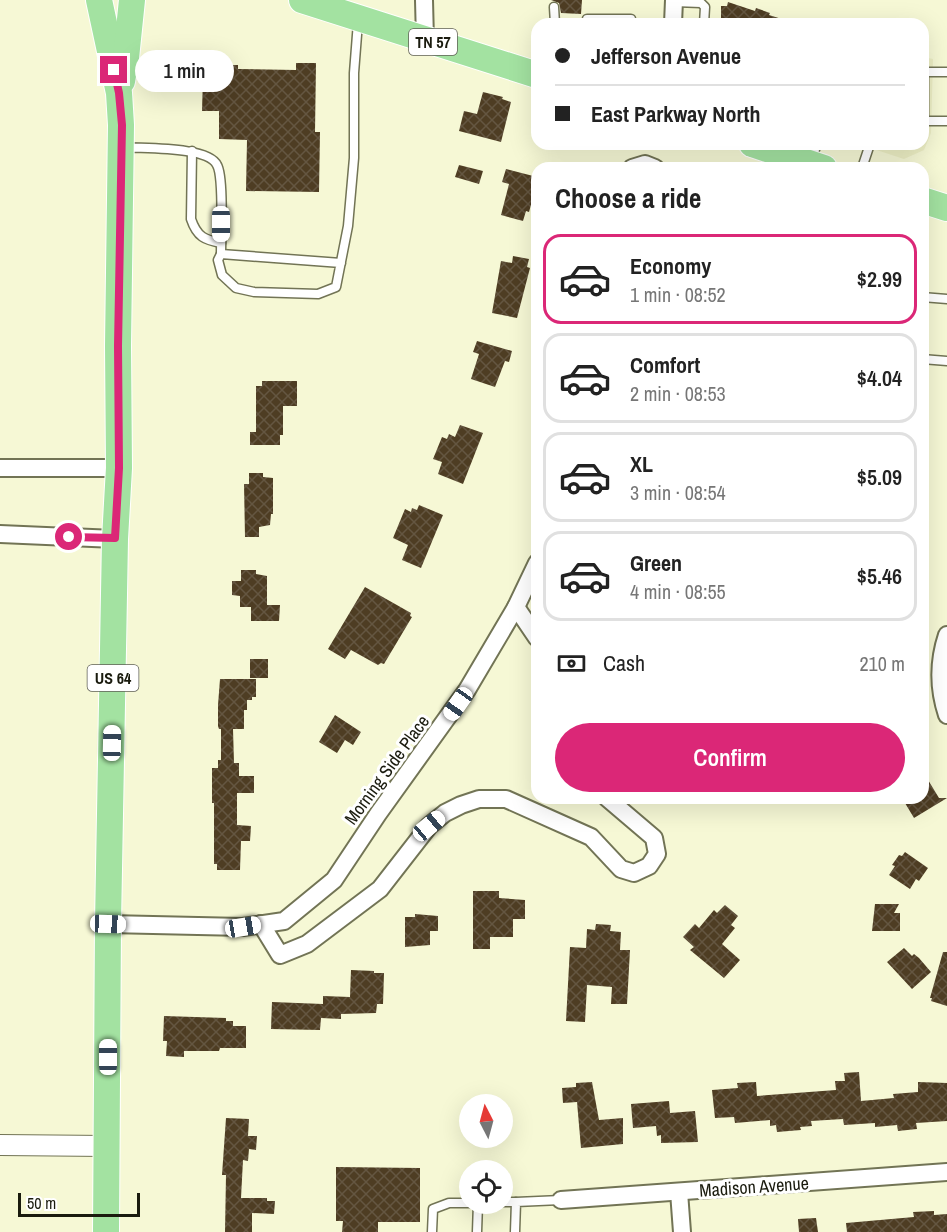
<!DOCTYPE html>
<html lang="en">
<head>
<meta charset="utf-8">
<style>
	:root { --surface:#fff; --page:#f2f2f2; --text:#222; --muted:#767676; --line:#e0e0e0; --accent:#db2777 }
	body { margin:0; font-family:"Archivo Narrow",sans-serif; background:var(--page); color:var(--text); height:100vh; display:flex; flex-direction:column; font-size:22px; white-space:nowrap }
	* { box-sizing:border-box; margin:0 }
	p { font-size:20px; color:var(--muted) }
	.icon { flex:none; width:33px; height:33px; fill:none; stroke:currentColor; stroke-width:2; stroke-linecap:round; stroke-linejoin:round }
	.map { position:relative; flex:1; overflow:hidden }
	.drawer { position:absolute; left:531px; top:162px; width:398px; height:642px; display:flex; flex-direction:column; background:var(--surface); border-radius:18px; box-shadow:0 6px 24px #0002 }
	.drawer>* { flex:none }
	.top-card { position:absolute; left:531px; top:18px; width:398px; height:132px; border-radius:18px; box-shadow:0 6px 24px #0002; display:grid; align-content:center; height:132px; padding:0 24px; background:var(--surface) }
	.needle { width:39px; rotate:354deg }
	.tools { position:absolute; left:459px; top:1094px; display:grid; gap:12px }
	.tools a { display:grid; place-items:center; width:54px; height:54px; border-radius:50%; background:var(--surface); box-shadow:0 6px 24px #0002; font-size:30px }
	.scale { position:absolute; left:18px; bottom:15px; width:122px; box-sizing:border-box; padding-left:6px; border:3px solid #1a1b0e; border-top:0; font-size:16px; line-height:21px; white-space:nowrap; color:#1a1b0e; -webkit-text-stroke:4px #fff; paint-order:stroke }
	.end { position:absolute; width:27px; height:27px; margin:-14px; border:8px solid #db2777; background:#fff; box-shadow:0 0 0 3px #fff }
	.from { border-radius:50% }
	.bubble { position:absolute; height:42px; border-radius:21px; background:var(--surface); box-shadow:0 6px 24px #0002; font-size:20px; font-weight:600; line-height:42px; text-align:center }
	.car { position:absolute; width:18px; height:36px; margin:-18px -9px; border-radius:8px; box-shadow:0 0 4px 2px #0007; background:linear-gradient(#fff 24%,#345 0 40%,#fff 0 76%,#345 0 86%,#fff 0) }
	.top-card b { display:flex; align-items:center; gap:21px; height:57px; font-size:22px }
	.top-card b+b { border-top:2px solid var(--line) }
	.top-card i { width:15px; height:15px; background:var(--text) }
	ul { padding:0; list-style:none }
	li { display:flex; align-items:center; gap:18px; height:90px; margin:0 12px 9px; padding:0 12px; border:3px solid var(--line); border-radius:18px }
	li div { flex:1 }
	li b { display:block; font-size:22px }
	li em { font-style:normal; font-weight:600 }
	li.active { border-color:var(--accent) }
	li>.icon { width:54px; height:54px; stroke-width:1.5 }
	h2 { padding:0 24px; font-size:27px; line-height:72px }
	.pay { display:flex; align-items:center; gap:15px; height:66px; padding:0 24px; font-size:22px }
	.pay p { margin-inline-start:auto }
	.primary-button { display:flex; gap:12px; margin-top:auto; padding:12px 24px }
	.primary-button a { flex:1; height:69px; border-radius:36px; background:var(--accent); color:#fff; font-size:24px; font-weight:600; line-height:69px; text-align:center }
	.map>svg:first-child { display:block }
	.built { fill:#eceec4 }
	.building { fill:url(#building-cross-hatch) }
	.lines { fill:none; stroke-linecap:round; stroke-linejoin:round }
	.service-casing { stroke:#727455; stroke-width:11 }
	.minor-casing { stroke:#727455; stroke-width:20 }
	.tertiary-casing { stroke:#727455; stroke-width:22 }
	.primary-casing { stroke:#fff; stroke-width:28 }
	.service { stroke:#fff; stroke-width:8 }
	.minor { stroke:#fff; stroke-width:16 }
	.tertiary { stroke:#fff; stroke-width:20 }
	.primary { stroke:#a3e2a1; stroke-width:26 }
	.route { stroke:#db2777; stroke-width:8 }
	.labels { text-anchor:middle; stroke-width:6; stroke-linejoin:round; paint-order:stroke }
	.shield { fill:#fff; stroke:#5f5f56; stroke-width:1.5 }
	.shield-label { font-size:16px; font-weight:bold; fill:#1a1b0e }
	.street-label { font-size:18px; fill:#1a1b0e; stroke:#fff }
</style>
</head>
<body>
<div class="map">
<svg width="947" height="1232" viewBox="0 0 947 1232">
	<defs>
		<pattern id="building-cross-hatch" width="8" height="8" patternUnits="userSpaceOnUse" patternTransform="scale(1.5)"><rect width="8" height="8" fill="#4e3d23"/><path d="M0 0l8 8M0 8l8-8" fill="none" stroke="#645641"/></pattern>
	</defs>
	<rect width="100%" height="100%" fill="#f6f8d5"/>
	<path class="built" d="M923 57 933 59 931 133 924 150 904 159 858 144H922Z"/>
	<g class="building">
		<path d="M551 0H582L581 14 561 13 559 3Z"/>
		<path d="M728 2 755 11 756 8 770 13 769 15 788 21V24H721V6H727Z"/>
		<path d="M296 63H316L315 132H320L319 192 246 191 247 140 219 139V111H202L203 76H220V65H238V69L296 70Z"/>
		<path d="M483 92 503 97 502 99 511 102 501 142 459 131 464 111 477 114Z"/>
		<path d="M459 165 483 171 479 184 455 177Z"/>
		<path d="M506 169 537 177V202L532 201 529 212 526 211 523 221 501 215 509 184 502 182Z"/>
		<path d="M513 256 529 259 527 267 530 268 517 318 492 313 501 261 512 263Z"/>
		<path d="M477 341 512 351 509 362 505 361 495 387 471 379 479 354 473 352Z"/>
		<path d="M262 381H297V406H283V435H280V445H250V432H256V386H262Z"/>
		<path d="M460 425 483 433 463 484 438 474 442 462 433 459 442 437 447 439 449 434 455 437Z"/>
		<path d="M249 473H263V477L273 478V514H271L270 525 259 527V537H245L244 484H249Z"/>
		<path d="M419 505 443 515 421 568 402 560 408 545 393 538 405 509 411 512 412 508 417 510Z"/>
		<path d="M241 570H256V574L267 576V605H280L279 621H251V607H240V596L232 595V581H241Z"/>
		<path d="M365 587 411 613 410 616 412 617 384 664 381 663 378 665 351 650 345 659 328 649Z"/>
		<rect x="250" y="659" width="18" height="19"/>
		<path d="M220 679H256V697H252V700H247V710H244V729H233L234 763H239V776H254V793H237V825L251 826 250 841H241L240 870H217V864H214V803H212V768H218V760H221V729H219L218 726V705Z"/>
		<path d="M335 715 361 732 353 745 345 740 337 753 319 742Z"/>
		<path d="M922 770 939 798H947L914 818 902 798H922Z"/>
		<path d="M905 852 928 868 919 881 916 879 910 889 889 875 895 866 892 865 899 855 902 856Z"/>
		<path d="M473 891H499V898L525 900V919H513V937H490V949H473Z"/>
		<path d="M875 904H899L894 913H900V931H872Z"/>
		<path d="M725 905 738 916 731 925 735 928 722 944 740 960 724 978 690 950 694 947 683 937 695 924 699 928 714 910 717 913Z"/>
		<path d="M415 914 438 916V931H430V945L405 947V917H415Z"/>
		<path d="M596 924 611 925 610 931 621 932 620 950H630L627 1004H611L612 987 587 985 585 1022 566 1021 570 947 586 948 587 929 595 930Z"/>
		<path d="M904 948 912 956 914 954 919 958 931 972 912 989 887 962Z"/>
		<path d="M943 952H947V1006L931 1001 932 998H930Z"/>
		<path d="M351 970 374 971V973H384L383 1004H377L376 1013 341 1014V1019L321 1018 320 1030 271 1029 272 1002 323 1004V996L350 997Z"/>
		<path d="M164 1016 226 1018V1021H233V1026H246V1048H220L219 1051H184V1057L166 1056 167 1041H163Z"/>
		<path d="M859 1072 861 1101 894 1098 893 1094 918 1092V1082L947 1083V1121L916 1123 917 1129 898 1131 897 1125 875 1127V1123L844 1125 843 1119 811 1121 812 1126 800 1127 801 1130 777 1132 776 1125 770 1126V1120L735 1123 734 1117 715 1118 712 1090 738 1088 737 1083 756 1082 757 1096 836 1090 835 1081H845L844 1073Z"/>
		<path d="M592 1082 599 1120 623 1118V1144L581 1148 577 1102 563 1103 562 1088 576 1087V1083Z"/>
		<path d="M669 1101 670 1113 695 1111 698 1142 661 1143V1135L657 1136 656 1126 633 1128 631 1104Z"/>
		<path d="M226 1118 249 1119 248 1136H257L256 1150 249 1149 248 1161 243 1160 241 1198H267V1201H275L274 1214 252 1213V1232H225L226 1175H222Z"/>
		<path d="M336 1167 420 1168V1222H378V1232H342L343 1221H336Z"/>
		<path d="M934 1211V1215L947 1214V1232H847L846 1223 914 1217 913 1212Z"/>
		<path d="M816 1218 818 1232H799L798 1219Z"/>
	</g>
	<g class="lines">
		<g class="service-casing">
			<g id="service">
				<path d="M674 2 701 3 705 7 704 24"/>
				<path d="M554 7 555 24"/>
				<path d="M587 19H631V24"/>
				<path d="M922 72H947"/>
				<path d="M924 72V121H947"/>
				<path d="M123 147C143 149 208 146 217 165 224 177 221 237 221 254"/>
				<path d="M192 151 191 219C197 237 205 240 221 243"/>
				<path d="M811 160 817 144"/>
				<path d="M862 168 870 144"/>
				<path d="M341 263 221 254 218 260 222 275 236 288 254 292 318 294 336 287 348 226 354 158V73L358 22"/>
				<path d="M922 297 947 299"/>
				<path d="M922 359 947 361"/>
				<path d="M502 1202H516"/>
				<path d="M432 1232 433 1209 449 1203H470"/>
				<path d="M477 1232 478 1203"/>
				<path d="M515 1232 516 1202 561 1200"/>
			</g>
		</g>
		<g class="minor-casing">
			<g id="minor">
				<path d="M424 0 425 40"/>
				<path d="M673 24 674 0"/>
				<path d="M632 168 645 164 655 168"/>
				<path d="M0 468H119"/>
				<path d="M0 534 115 539"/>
				<path d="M516 607 537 638"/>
				<path d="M947 635C938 662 938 688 947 715"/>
				<path d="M108 924 243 927 284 921 334 880 378 814 467 690 516 607 537 563"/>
				<path d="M261 924 280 955 307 944 380 889 429 826 445 813 461 805 479 799H506L591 837 621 869 634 873 649 866 657 854 654 838 607 798"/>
				<path d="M679 1192 682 1232"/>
				<path d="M561 1200 947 1172"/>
			</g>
		</g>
		<g class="tertiary-casing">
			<path id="tertiary" d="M0 1145 107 1146"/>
		</g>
		<g class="primary-casing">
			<g id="primary">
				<path d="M99 0 119 93 121 125 118 346 119 468 115 539 108 924 106 1232"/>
				<path d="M302 0 537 75"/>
				<path d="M122 81 126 58 132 0"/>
				<path d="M752 144 824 168"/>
				<path d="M922 200 947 208"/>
			</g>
		</g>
		<use href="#service" class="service"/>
		<use href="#minor" class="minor"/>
		<use href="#tertiary" class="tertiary"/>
		<use href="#primary" class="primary"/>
	</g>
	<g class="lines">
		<path class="route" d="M69 537 115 538 119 468 118 346 122 125 119 93 114 70"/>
	</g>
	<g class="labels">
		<g class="shield">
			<rect x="409" y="29" width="48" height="26" rx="4.5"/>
			<rect x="87.5" y="665" width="51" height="26" rx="4.5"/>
		</g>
		<g class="shield-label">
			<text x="433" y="48">TN 57</text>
			<text x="113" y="684">US 64</text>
		</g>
		<g class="street-label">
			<text transform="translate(387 770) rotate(-54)" y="6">Morning Side Place</text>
			<text transform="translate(754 1187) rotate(-4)" y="6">Madison Avenue</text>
		</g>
	</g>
</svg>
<div class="tools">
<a><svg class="needle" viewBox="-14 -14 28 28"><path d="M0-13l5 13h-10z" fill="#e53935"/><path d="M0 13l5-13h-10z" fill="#767676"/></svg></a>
<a><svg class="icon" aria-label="locate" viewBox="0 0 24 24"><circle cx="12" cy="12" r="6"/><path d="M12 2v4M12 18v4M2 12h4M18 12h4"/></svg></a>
</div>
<div class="scale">50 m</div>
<i class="end from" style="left:69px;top:537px"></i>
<i class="end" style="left:114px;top:70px"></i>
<div class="bubble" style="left:135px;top:50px;width:99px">1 min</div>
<i class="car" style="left:221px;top:224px;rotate:180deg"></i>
<i class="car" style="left:458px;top:704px;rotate:215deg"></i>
<i class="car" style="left:112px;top:743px;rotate:1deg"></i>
<i class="car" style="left:429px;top:826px;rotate:50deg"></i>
<i class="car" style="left:108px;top:924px;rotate:92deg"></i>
<i class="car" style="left:243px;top:927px;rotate:80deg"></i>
<i class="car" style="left:108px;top:1057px;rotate:0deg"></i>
<div class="top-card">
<b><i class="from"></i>Jefferson Avenue</b>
<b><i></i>East Parkway North</b>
</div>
<section class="drawer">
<h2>Choose a ride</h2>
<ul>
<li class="active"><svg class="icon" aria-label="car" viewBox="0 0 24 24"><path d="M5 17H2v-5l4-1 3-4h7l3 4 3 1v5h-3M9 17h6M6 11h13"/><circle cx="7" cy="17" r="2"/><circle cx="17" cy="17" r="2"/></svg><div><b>Economy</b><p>1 min · 08:52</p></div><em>$2.99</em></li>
<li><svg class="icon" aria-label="car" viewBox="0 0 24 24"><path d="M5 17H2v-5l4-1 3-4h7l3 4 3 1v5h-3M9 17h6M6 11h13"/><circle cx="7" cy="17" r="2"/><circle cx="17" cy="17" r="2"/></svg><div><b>Comfort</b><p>2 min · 08:53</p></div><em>$4.04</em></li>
<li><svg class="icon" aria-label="car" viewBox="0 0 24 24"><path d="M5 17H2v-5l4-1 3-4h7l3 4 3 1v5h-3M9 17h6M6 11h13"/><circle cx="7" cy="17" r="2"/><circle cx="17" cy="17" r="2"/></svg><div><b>XL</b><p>3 min · 08:54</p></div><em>$5.09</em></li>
<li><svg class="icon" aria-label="car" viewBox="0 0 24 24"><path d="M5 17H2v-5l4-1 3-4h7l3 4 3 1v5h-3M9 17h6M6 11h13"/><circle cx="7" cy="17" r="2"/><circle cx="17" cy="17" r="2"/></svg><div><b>Green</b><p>4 min · 08:55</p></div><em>$5.46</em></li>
</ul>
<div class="pay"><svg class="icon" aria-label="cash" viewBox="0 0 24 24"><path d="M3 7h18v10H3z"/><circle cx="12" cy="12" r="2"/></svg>Cash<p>210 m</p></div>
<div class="primary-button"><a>Confirm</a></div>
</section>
</div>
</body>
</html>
